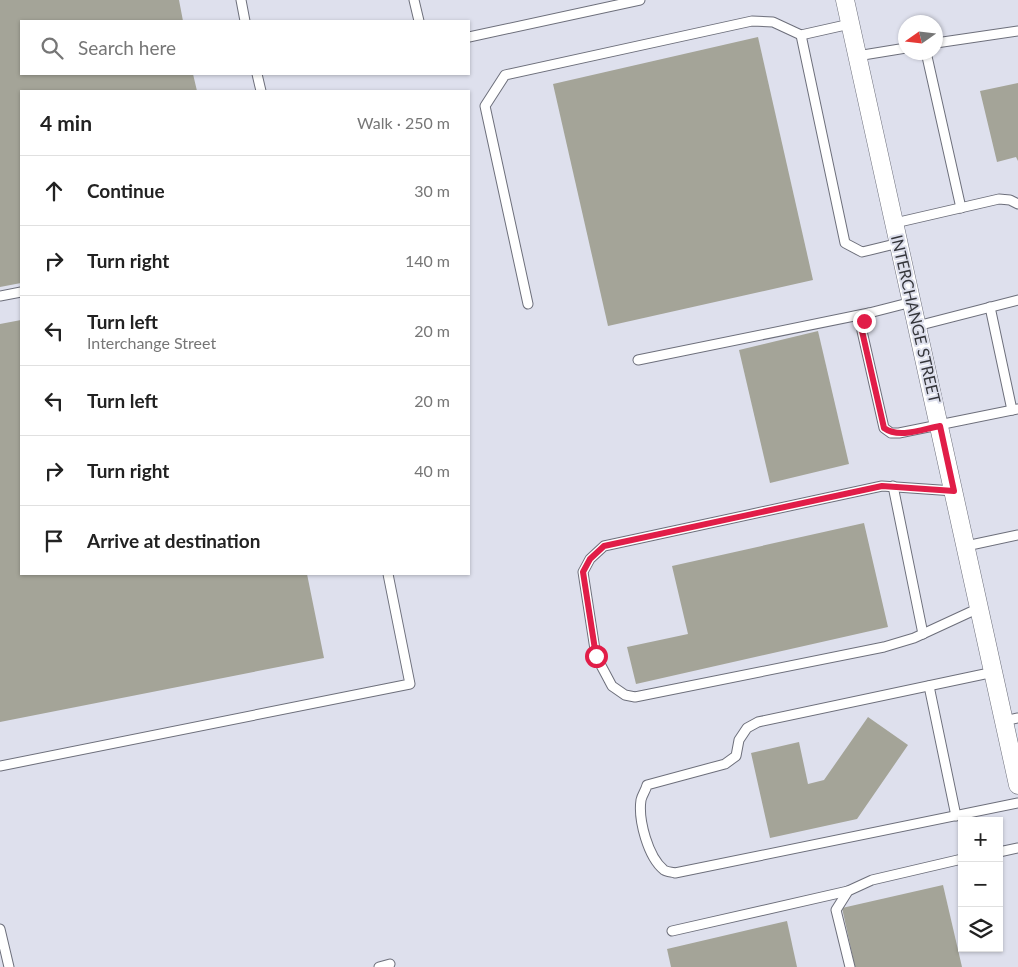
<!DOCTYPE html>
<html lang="en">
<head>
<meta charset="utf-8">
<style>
	body { margin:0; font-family:Lato,sans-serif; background:#f2f2f2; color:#222 }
	.controls { position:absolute; right:15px; bottom:15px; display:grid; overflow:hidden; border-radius:0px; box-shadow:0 1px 4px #0004 }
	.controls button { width:45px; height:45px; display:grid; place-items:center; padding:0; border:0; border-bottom:1px solid #e0e0e0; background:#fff; color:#222; font:25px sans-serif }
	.compass { position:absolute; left:898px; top:15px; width:45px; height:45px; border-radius:50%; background:#fff; box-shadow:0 1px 4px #0004; rotate:256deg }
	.stop { position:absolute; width:15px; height:15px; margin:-11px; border:4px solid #e11d48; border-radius:50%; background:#fff }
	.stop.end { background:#e11d48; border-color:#fff; box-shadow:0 1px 5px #0008 }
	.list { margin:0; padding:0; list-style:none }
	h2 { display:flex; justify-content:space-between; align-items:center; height:65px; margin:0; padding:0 20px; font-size:21px }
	h2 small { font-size:16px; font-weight:400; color:#767676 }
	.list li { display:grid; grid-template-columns:32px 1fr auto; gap:15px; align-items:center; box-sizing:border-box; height:70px; padding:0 20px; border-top:1px solid #e0e0e0 }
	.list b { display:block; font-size:19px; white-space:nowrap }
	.list p { margin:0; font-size:16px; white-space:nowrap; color:#767676 }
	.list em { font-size:16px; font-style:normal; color:#767676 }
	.icon { flex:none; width:28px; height:28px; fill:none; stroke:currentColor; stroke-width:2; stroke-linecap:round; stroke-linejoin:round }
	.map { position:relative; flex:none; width:1018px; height:967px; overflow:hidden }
	.search { position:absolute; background:#fff; box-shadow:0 1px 4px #0004; left:20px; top:20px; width:450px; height:55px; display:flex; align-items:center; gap:12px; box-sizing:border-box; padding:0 18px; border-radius:0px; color:#767676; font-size:19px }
	.panel { position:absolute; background:#fff; box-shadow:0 1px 4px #0004; left:20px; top:90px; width:450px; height:485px; border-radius:0px }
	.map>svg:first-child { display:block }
</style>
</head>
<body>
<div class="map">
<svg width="1018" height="967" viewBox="0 0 1018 967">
	<rect width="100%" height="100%" fill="#dee0ed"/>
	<!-- building -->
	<g fill="#a4a498">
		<path d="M0 0H179L183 21H21V74H193L197 91H21V283L0 287Z"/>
		<path d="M758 37 813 280 608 326 553 84Z"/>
		<path d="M1018 83V161L1016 157 997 162 980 91Z"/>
		<path d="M21 320V574H307L324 658 0 722V324Z"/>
		<path d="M818 331 849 464 770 483 739 350Z"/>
		<path d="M864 523 888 627 636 684 627 647 688 634 672 566Z"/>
		<path d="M868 717 908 745 857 819 770 838 751 753 799 742 808 784 824 780Z"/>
		<path d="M943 885 962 967H855L842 908Z"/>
		<path d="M787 921 797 967H671L667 949Z"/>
	</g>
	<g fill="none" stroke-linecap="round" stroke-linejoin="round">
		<defs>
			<g id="lane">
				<path d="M241 0 245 21"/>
				<path d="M414 0 419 21"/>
				<path d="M801 35 845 243 862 252 899 243"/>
				<path d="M469 37 640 0"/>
				<path d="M936 43 1018 31"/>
				<path d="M926 52 961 208"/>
				<path d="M857 56 906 48"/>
				<path d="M257 74 261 91"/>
				<path d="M895 223 999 199 1010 200 1018 204"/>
				<path d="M0 296 21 292"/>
				<path d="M912 302 869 313 864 321 862 331 884 428 891 433H899L1018 409"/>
				<path d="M528 304 485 106 505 75 752 21 773 22 801 35 850 24"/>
				<path d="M990 307 1012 410"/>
				<path d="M917 326 1018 300"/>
				<path d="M638 360 869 313"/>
				<path d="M893 486 923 634"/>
				<path d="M954 491 882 486 604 546 590 559 583 572 596 656 612 686 625 695 635 697 884 647 914 638 979 608"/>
				<path d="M966 546 1018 535"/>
				<path d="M994 672 758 722 747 728 739 740 736 756 725 764 647 785C646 790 642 795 641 800 638 820 648 857 664 870 667 872 672 872 675 873L1018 803"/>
				<path d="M929 686 956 816"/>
				<path d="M1004 721 1018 718"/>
				<path d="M0 766 410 684 388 574"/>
				<path d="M999 852 1018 848"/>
				<path d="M0 929 9 967"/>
				<path d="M672 931 848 891"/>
				<path d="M379 967 390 964"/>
				<path d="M850 967 836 910 848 891 872 880 962 859"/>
			</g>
			<path id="street" d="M845 0 1018 785"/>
		</defs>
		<!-- lane casing -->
		<use href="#lane" stroke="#6d6f7b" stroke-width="11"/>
		<!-- street casing -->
		<use href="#street" stroke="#6d6f7b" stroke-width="19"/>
		<!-- lane -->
		<use href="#lane" stroke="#fff" stroke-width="9"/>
		<!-- street -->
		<use href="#street" stroke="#fff" stroke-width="18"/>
	</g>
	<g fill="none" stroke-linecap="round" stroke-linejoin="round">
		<!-- route -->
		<path stroke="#e11d48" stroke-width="6" d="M596 656 583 572 590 559 604 546 882 486 954 491 940 426C923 429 899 439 884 428L862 331 864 321"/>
	</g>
	<g text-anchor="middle" stroke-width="4" stroke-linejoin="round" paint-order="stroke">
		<!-- street labels -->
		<g font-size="16" fill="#35363b" stroke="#dee0ed">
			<text transform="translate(916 319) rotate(77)" y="6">INTERCHANGE STREET</text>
		</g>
	</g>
</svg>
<div class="controls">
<button>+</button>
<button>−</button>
<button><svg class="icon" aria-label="layers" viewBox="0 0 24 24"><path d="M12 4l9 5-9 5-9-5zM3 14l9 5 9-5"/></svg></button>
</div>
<svg class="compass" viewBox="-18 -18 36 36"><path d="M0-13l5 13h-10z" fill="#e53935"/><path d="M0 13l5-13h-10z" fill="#767676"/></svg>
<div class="stop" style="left:596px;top:656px"></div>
<div class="stop end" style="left:864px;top:321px"></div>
<div class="search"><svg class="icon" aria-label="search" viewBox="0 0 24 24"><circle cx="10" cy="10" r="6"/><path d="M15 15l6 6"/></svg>Search here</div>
<section class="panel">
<h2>4 min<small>Walk · 250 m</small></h2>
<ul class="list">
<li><svg class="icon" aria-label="ahead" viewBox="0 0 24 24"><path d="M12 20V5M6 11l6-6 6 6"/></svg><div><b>Continue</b></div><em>30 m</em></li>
<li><svg class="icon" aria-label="right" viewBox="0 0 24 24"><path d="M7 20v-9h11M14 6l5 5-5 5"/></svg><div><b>Turn right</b></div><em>140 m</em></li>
<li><svg class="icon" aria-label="left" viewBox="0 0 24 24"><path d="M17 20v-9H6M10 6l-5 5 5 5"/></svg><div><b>Turn left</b><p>Interchange Street</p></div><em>20 m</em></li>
<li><svg class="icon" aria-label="left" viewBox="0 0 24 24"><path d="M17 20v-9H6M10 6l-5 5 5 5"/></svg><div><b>Turn left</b></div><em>20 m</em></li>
<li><svg class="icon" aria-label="right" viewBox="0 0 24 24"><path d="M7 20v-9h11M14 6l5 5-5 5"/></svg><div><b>Turn right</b></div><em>40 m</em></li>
<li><svg class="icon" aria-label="arrive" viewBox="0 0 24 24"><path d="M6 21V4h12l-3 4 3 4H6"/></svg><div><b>Arrive at destination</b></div></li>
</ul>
</section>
</div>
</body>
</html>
